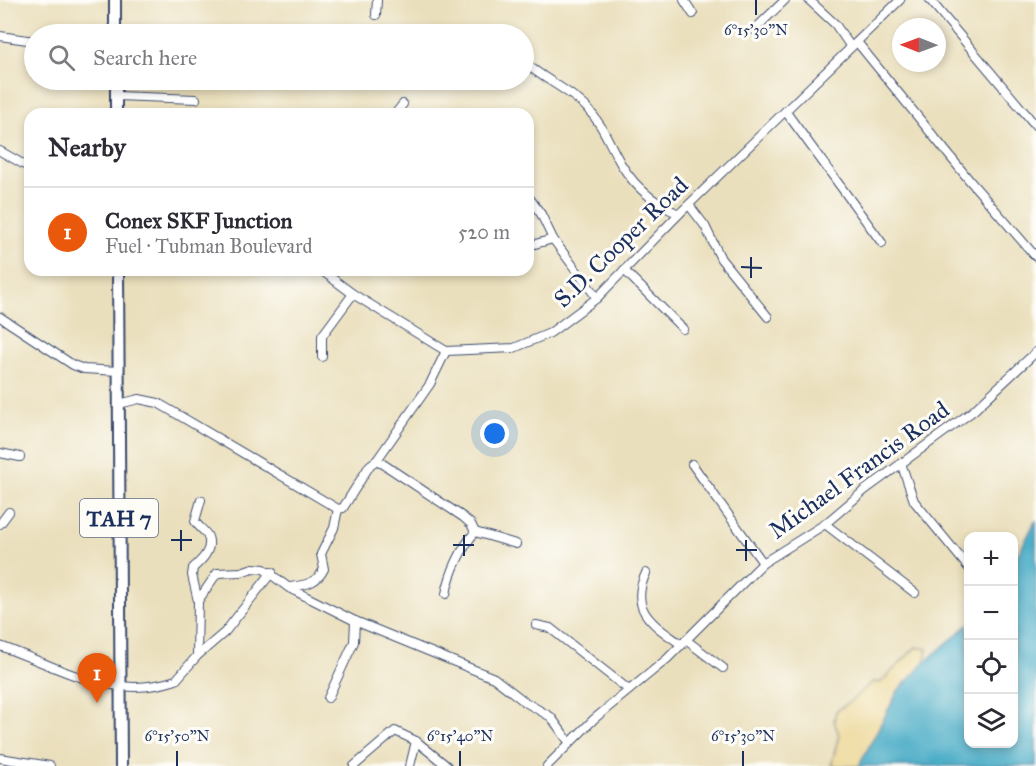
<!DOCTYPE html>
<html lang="en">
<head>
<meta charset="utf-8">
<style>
	body { margin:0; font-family:"IM FELL Great Primer",serif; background:#f7f7f7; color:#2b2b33 }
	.controls { position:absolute; right:18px; bottom:18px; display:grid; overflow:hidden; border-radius:12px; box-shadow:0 3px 9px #0003 }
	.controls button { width:54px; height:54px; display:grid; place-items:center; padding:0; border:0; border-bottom:2px solid #e1e1e2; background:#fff; color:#2b2b33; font:30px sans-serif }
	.compass { position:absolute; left:892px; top:18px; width:54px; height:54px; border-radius:50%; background:#fff; box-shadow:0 3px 9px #0003; rotate:271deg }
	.you { position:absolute; left:495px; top:434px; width:21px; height:21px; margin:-15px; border:4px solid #fff; border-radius:50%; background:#1a73e8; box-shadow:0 0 0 9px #1a73e833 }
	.badge { display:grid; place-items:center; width:39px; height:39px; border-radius:50%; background:#ea580c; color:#fff; font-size:20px; font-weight:700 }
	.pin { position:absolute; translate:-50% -50px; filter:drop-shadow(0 2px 3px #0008) }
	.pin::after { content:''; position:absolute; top:32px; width:21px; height:18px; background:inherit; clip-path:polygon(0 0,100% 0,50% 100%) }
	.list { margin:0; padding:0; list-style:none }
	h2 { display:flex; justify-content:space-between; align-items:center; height:78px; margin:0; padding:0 24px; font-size:26px }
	h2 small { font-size:20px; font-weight:400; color:#7c7c81 }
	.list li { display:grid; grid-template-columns:39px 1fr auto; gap:18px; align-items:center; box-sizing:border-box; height:90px; padding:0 24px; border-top:2px solid #e1e1e2 }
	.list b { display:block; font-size:22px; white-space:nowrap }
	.list p { margin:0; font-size:20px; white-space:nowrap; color:#7c7c81 }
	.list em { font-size:20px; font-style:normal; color:#7c7c81 }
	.icon { flex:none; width:33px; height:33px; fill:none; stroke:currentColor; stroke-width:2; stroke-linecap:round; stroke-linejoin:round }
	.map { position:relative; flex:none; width:1036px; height:766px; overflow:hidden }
	.search { position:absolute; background:#fff; box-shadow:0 3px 9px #0003; left:24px; top:24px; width:510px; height:66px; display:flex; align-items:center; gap:15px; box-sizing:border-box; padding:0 21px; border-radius:33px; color:#7c7c81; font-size:22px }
	.panel { position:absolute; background:#fff; box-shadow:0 3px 9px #0003; left:24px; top:108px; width:510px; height:168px; border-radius:18px }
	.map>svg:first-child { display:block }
</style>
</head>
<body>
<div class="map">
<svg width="1036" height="766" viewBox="0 0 1036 766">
	<rect width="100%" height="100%" fill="#fdfcf7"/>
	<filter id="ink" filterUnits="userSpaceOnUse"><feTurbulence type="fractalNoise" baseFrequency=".0167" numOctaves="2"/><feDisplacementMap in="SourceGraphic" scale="12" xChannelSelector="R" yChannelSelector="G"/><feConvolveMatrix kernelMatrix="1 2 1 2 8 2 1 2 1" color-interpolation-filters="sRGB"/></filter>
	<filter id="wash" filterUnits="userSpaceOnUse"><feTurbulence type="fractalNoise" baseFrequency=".008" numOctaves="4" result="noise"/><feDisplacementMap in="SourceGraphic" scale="24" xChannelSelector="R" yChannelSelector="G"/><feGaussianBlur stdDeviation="1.35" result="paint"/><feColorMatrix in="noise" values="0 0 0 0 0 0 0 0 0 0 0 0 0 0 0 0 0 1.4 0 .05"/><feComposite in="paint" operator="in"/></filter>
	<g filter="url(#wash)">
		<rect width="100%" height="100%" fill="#eadfbc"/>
		<!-- sand -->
		<path fill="#eeda9e" stroke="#84847e" stroke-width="1.5" d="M916 647 927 649 925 662 898 691 859 766H831L839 735 834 721 836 711C851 703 860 692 873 682L880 683Z"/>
		<!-- water -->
		<path fill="#47abc6" stroke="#316d92" stroke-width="1.5" d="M1036 520V766H859L898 691 925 662 968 625V744H1014V562Z"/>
	</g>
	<g filter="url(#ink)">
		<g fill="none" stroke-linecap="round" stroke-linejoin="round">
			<defs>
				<g id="minor">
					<path d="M684 0 693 14"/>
					<path d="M809 0 835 24 851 47"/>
					<path d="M930 0 1036 126"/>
					<path d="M376 15 377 0"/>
					<path d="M754 30 785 0"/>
					<path d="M492 31 495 34"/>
					<path d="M0 36 34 41"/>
					<path d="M857 42 970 181 1036 257"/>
					<path d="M524 62C543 79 570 90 587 108 601 123 607 138 616 155 630 183 651 202 679 214"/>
					<path d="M116 96 196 99"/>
					<path d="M786 112 882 243"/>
					<path d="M395 114 403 104"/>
					<path d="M0 151 30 168"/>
					<path d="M528 196 541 214 553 239 597 298"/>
					<path d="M689 205 705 226 721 259 768 317"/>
					<path d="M528 246 553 239"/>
					<path d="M321 270 353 294 446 351 514 348 550 333 597 298 679 214 900 0"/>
					<path d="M624 270 683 329"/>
					<path d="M0 317 73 365 84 369 118 371"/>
					<path d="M322 357V336L353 294"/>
					<path d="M119 404 139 399 158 403 338 509 343 508 370 465 377 460 430 384 446 351"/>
					<path d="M0 453 20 457"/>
					<path d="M377 460 463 517 471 524 475 532 516 544"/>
					<path d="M901 463 914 501 968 567"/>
					<path d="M692 464 763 563"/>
					<path d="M0 524 9 512"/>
					<path d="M825 524 915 593"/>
					<path d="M646 573C628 611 654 625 682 645"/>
					<path d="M290 587C306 585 317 583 324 569L321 554 334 528 338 509"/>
					<path d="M446 594C450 572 461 549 475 532"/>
					<path d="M198 601 217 573 241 572 253 568 264 569 289 588 355 621 494 678 525 702 551 717 569 742"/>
					<path d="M536 625 550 628 629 690"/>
					<path d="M686 640 723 668"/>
					<path d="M0 646C60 667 111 702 176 680L197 656 198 601 192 575 193 568C201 561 213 550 208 537 206 531 198 527 195 521L201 500"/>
					<path d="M197 656 225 632 272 572"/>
					<path d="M328 698 354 642 355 621"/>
					<path d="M0 758 50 766"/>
					<path d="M354 766 395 731 416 741 447 766"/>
					<path d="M410 766 416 741"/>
					<path d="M547 766 594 719 667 659 763 563 825 524 865 490 973 411 1036 352"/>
				</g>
				<g id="highway">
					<path d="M115 0V34"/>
					<path d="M116 80V114"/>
					<path d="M118 270 121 766"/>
				</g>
			</defs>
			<!-- minor casing -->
			<use href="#minor" stroke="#3a496c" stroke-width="10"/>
			<!-- highway casing -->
			<use href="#highway" stroke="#3a496c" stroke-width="14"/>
			<!-- minor -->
			<use href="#minor" stroke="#fff" stroke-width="8"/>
			<!-- highway -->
			<use href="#highway" stroke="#fff" stroke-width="10"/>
		</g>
	</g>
	<!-- ticks -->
	<path fill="none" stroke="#1b2f5e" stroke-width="2" d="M756 15V0M741 267 762 268M751 278V257M171 540H192M453 545H474M736 550H757M181 551V530M464 556V535M746 561V540M177 766V751M460 766V751M743 766V751"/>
	<g text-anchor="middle" stroke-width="6" stroke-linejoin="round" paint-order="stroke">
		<!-- shield labels -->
		<rect fill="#fdfcf7" stroke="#5f6c8c" stroke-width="1.5" x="80" y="499" width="78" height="38" rx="4.5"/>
		<g font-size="22" font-weight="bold" fill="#1b2f5e">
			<text x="119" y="526">TAH 7</text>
		</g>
		<!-- street labels -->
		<g font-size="24" fill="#1b2f5e" stroke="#fdfcf7">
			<text transform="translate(621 242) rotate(-44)" y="8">S.D. Cooper Road</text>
			<text transform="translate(859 470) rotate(-36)" y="8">Michael Francis Road</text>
		</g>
	</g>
	<g font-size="15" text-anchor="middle" fill="#1b2f5e" stroke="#fdfcf7" stroke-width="6" stroke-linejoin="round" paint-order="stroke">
		<text x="756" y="35">6°15'30"N</text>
		<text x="177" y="741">6°15'50"N</text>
		<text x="460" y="741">6°15'40"N</text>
		<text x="743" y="741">6°15'30"N</text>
	</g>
</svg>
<div class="controls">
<button>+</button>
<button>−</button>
<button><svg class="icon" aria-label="locate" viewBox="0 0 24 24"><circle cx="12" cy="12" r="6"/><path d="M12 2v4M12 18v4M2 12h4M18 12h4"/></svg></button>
<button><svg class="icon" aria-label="layers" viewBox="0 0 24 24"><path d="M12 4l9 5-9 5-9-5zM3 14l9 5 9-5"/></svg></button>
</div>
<svg class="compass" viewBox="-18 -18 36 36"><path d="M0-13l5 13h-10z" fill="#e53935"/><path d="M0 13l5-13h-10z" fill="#7c7c81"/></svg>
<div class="you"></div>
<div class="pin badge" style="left:97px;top:703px">1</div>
<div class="search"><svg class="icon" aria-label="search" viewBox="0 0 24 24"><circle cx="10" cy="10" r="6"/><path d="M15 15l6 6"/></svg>Search here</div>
<section class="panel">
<h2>Nearby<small></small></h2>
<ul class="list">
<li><span class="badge">1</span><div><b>Conex SKF Junction</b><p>Fuel · Tubman Boulevard</p></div><em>520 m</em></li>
</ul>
</section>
</div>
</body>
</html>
